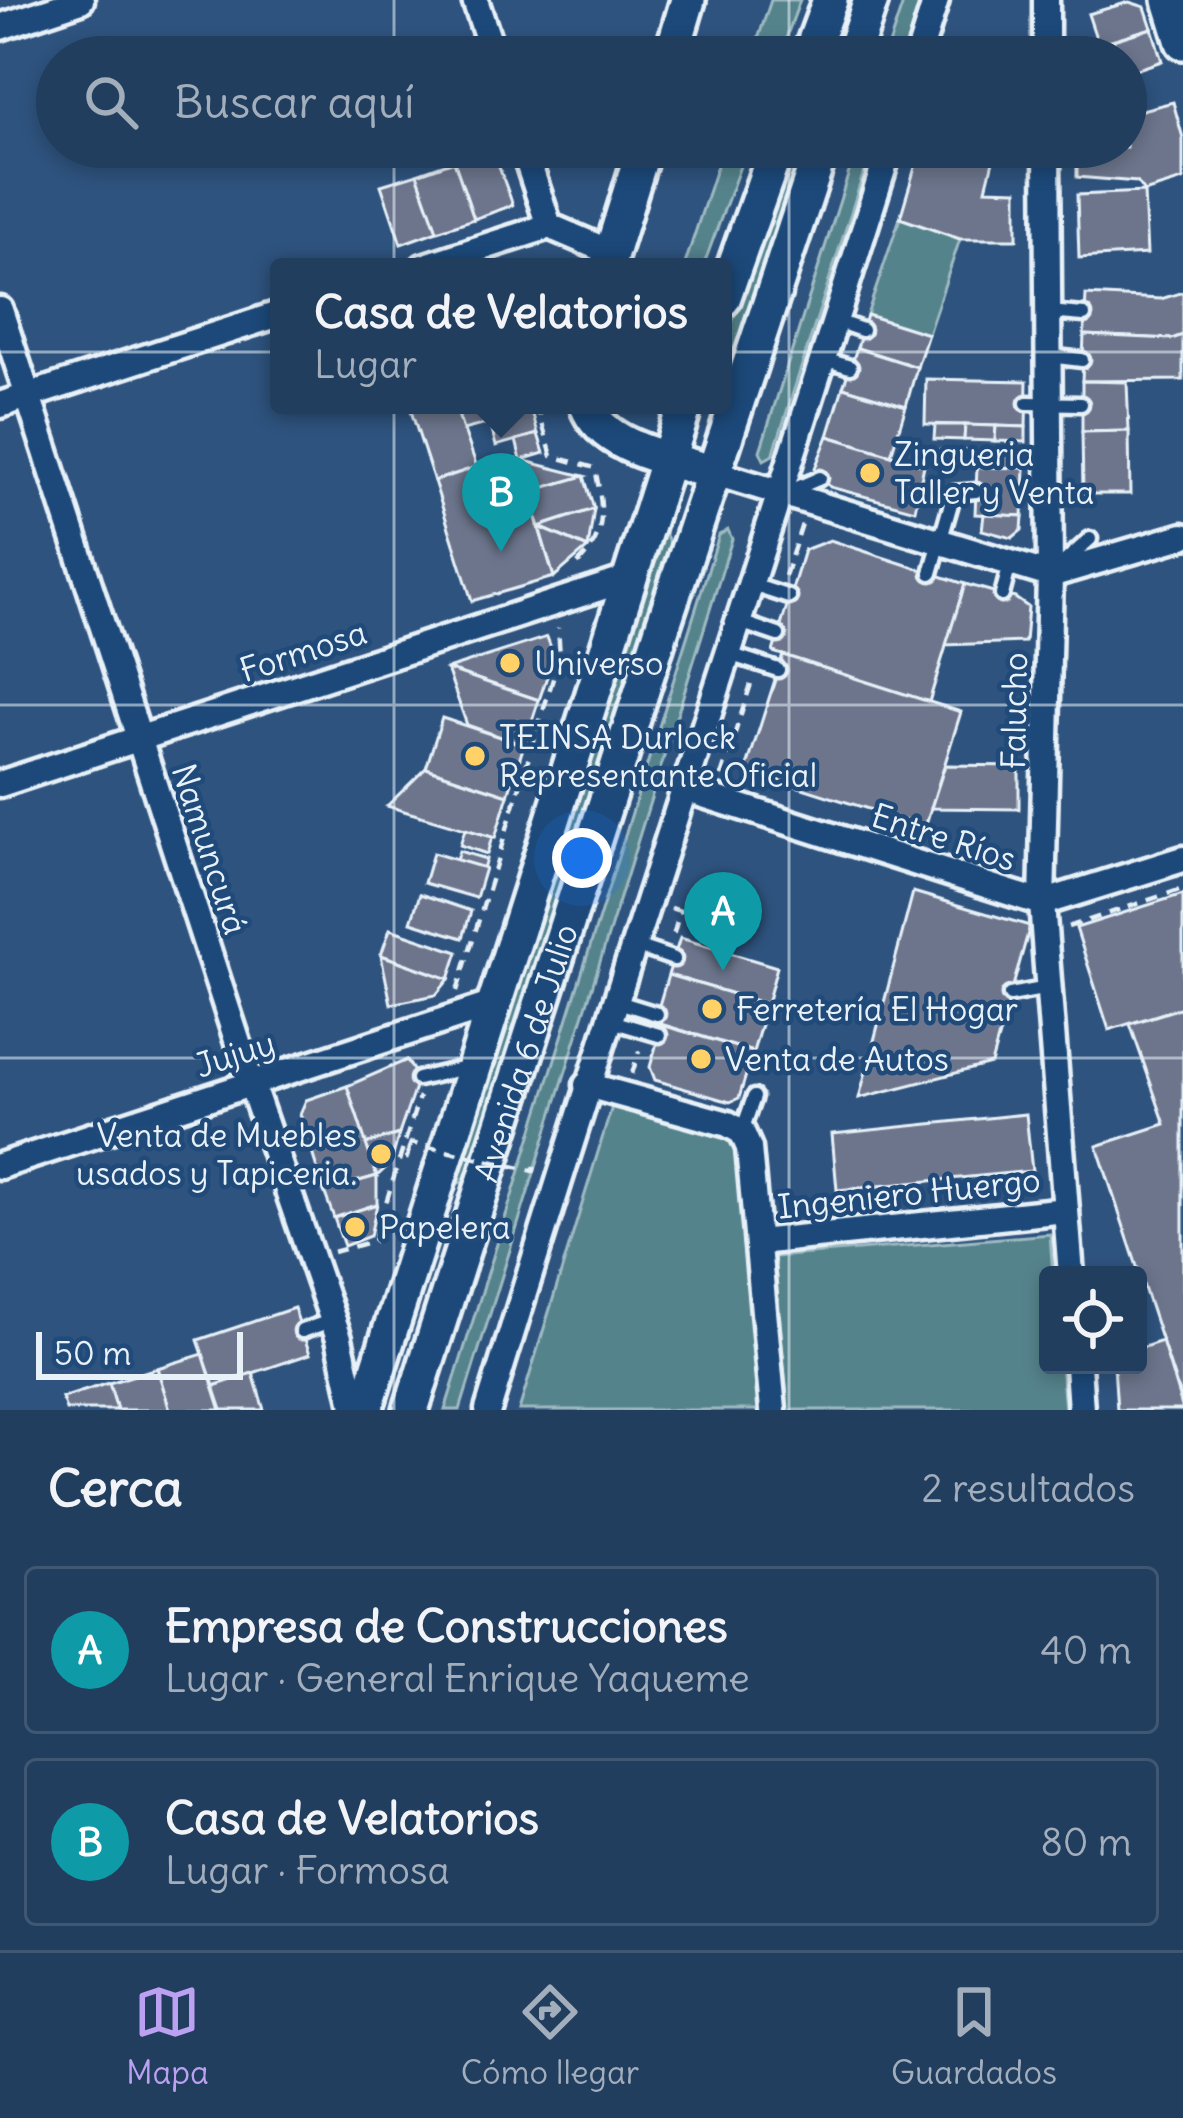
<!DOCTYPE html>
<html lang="es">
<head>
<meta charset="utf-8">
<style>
	body { margin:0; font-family:Delius,sans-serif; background:#2e4967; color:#f1f3f6 }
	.controls { position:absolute; right:36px; bottom:36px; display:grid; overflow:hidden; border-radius:12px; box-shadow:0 6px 18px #0003 }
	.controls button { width:108px; height:108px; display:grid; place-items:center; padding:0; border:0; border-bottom:3px solid #3f5773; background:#223e5e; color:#f1f3f6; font:60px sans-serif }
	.scale { position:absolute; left:36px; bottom:30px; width:207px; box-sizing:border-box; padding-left:12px; border:6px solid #e8f1f8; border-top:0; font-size:33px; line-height:42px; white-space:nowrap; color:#e8f1f8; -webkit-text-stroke:9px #1f4a7a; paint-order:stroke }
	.you { position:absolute; left:582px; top:858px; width:42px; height:42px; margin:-30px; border:9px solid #fff; border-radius:50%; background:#1a73e8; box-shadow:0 0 0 18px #1a73e833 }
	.badge { display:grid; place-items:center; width:78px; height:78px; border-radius:50%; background:#bca0f2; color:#fff; font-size:39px; font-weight:700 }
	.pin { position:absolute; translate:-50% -99px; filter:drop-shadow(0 3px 6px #0008) }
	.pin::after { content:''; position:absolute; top:63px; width:42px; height:36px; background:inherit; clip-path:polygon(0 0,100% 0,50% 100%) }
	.popup { position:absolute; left:270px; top:258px; width:462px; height:156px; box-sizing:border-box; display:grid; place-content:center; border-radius:12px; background:#223e5e; filter:drop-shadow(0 3px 9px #0005); font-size:39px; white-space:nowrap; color:#a2aebc }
	.popup b { font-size:45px; color:#f1f3f6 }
	.popup::after { content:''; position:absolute; left:50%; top:100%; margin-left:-24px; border:24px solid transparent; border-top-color:#223e5e }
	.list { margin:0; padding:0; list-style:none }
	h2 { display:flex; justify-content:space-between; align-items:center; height:156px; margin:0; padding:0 48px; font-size:51px }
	h2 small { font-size:39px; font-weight:400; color:#a2aebc }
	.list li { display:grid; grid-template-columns:78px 1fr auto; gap:36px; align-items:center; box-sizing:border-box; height:168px; margin:0 24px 24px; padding:0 24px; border:3px solid #3f5773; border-radius:12px }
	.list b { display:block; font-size:45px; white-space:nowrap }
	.list p { margin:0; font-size:39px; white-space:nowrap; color:#a2aebc }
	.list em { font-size:39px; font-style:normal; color:#a2aebc }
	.icon { flex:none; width:66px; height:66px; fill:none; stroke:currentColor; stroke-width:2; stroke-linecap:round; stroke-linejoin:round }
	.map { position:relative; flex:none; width:1183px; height:1410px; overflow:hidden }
	.search { position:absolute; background:#223e5e; box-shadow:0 6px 18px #0003; left:36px; right:36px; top:36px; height:132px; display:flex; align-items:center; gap:30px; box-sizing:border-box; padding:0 42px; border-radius:66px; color:#a2aebc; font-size:45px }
	.sheet { height:540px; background:#223e5e }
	nav { display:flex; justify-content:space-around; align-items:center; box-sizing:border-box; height:168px; border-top:3px solid #3f5773; background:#223e5e; font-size:33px; color:#a2aebc }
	nav a { display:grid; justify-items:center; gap:6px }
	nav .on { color:#bca0f2 }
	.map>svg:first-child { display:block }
</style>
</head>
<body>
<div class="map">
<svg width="1183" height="1410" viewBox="0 0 1183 1410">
	<rect width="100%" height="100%" fill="#2e537e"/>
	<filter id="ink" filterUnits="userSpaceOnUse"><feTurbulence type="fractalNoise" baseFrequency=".00833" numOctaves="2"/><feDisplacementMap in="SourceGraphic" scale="24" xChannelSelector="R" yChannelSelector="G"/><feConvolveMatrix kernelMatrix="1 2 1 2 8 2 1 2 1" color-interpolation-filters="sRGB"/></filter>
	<g filter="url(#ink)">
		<!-- green -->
		<g fill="#55838c" stroke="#9ebac2" stroke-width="3">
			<path d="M771 0H800L779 57H752Z"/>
			<path d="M904 0H926L905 57H885Z"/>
			<path d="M723 147H747L703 267H684Z"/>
			<path d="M793 147H808L723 392V349Z"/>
			<path d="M857 147H872L773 455 764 460 760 451Z"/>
			<path d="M900 218 960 239 928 334 867 315Z"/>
			<path d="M728 530 732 539 460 1410H445L719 535Z"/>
			<path d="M666 535 670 544 469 1178 460 1183 456 1179 660 536Z"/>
			<path d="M613 1103 737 1141 761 1410H519Z"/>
			<path d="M1050 1234 1053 1275H1048V1365H1061L1065 1410H788L774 1257Z"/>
		</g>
		<!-- building -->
		<g fill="#6c758c" stroke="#e8f1f8" stroke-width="3">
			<path d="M1129 2 1145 7 1152 28 1098 44 1088 14Z"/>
			<path d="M1152 28 1162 61 1126 73V57H1118L1113 40Z"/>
			<path d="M1173 102 1183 138V180L1144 192 1137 182 1077 177V147H1126V114Z"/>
			<path d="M921 147H969L995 153 986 189 1017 190V239H960L900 218Z"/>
			<path d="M492 148 513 205 474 219 454 161Z"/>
			<path d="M454 161 474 219 437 231 417 174Z"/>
			<path d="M417 174 437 231 401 244 381 185Z"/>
			<path d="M1144 192 1147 254 1079 258 1077 195Z"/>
			<path d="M1183 292V335L1172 339 1084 335 1086 295 1161 299Z"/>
			<path d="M867 315 928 334 917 367 857 348Z"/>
			<path d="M1084 335 1172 339 1183 335V380L1082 381Z"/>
			<path d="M857 348 917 367 906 406 843 387Z"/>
			<path d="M926 379 1027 381 1026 427 925 424Z"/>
			<path d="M1082 381 1127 382 1129 431 1082 432Z"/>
			<path d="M843 387 906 406 891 455 828 436Z"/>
			<path d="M409 405H455L477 467 434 481Z"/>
			<path d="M455 405H484L490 423 463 430Z"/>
			<path d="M532 411 538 434 496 446 490 423Z"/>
			<path d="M935 425H965L964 440 934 439Z"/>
			<path d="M965 425 996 426 995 441 964 440Z"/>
			<path d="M996 426 1026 427V442L995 441Z"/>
			<path d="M1129 431 1130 494H1083L1082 432Z"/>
			<path d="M538 434 544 453 521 460 516 440Z"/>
			<path d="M828 436 924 465 915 510 830 487 815 468Z"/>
			<path d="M935 450 965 451 964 466 934 465Z"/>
			<path d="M965 451 995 452V467L964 466Z"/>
			<path d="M995 452 1025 453V468L995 467Z"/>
			<path d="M521 460 584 476 528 492Z"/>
			<path d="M477 467 490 504 528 492 554 577 472 601 434 481Z"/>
			<path d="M977 467 1025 468 1023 516 975 514Z"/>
			<path d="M584 476 594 509 539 527 528 492Z"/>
			<path d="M594 509 588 548 539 527Z"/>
			<path d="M984 514 1023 516 1022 530 1012 538 982 530Z"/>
			<path d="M539 527 588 548 554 577Z"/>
			<path d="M830 540 965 584 929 702 773 652 804 550Z"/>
			<path d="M965 584 1015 598 1028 607 1025 642 946 645Z"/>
			<path d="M547 637 554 656 539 700 447 669Z"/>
			<path d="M783 655 961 712 925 827 746 770Z"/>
			<path d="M447 669 539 700 524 745 467 725Z"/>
			<path d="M442 718 524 745 508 795 426 768Z"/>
			<path d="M945 765 1019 766V809L931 808Z"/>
			<path d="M426 768 508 795 495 838 387 806Z"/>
			<path d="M465 829 492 837 487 854 460 845Z"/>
			<path d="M459 851 486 859 483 868 456 860Z"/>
			<path d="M433 853 485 868 476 898 424 883Z"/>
			<path d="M913 892 1030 926 991 1064 859 1098Z"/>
			<path d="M420 894 471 911 463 938 411 922Z"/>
			<path d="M1183 894V1007L1109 1030 1076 928Z"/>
			<path d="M390 929 458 952 449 979 381 955Z"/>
			<path d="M680 938 777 967 767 1004 668 975Z"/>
			<path d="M381 955 449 979 436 995 391 1004Z"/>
			<path d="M668 975 767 1004 753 1052 654 1022Z"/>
			<path d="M1183 1007V1405L1097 1146 1165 1124 1130 1024Z"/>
			<path d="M662 1025 753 1052 739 1098 730 1102 655 1080 650 1067Z"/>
			<path d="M407 1060 418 1079 399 1134 366 1144 347 1086Z"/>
			<path d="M347 1086 377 1176 324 1191 300 1114 306 1100Z"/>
			<path d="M1026 1114 1032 1171 837 1190 832 1134Z"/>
			<path d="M399 1134 391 1163 377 1176 366 1144Z"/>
			<path d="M377 1176V1204L334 1218 324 1191Z"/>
			<path d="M377 1204 370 1236 344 1246 334 1218Z"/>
			<path d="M294 1308 310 1354 214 1386 198 1340Z"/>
			<path d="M1162 1341 1183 1410H1117L1114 1365H1138V1349Z"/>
			<path d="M203 1354 221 1410H170L157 1368Z"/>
			<path d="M157 1368 170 1410H117L109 1383Z"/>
			<path d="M253 1373 264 1410H222L214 1386Z"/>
			<path d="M109 1383 117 1410H66L62 1398Z"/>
		</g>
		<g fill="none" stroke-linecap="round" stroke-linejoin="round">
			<defs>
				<g id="lane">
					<path d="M1048 312 1084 315"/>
					<path d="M836 321 862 330"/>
					<path d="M1048 356 1082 360"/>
					<path d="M824 359 850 367"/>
					<path d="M1027 403 1081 404"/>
					<path d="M788 492 820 478"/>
					<path d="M1060 566 1090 539"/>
					<path d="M931 573 954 493 976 491"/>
					<path d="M752 585 789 597"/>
					<path d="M1002 595 1010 564"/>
					<path d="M740 622 778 635"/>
					<path d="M729 654 778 670"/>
					<path d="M633 945 674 959"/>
					<path d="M1010 995 1048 988"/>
					<path d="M615 1001 657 1014"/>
					<path d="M608 1020 659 1035"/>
					<path d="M418 1079 469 1067"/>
					<path d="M742 1131 754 1097"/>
					<path d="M302 1331 333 1320"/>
				</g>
				<g id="street">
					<path d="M475 0 494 57"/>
					<path d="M1046 0V57"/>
					<path d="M0 27 81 0"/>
					<path d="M918 57 936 0"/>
					<path d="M523 147 549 226 612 253"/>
					<path d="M1047 147 1050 575 1042 903 1071 1275"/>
					<path d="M423 267 549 226"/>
					<path d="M0 310 251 1083 339 1338 355 1410"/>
					<path d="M0 405 279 314"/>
					<path d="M715 473 1050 575 1183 536"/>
					<path d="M0 784 627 579"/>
					<path d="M685 789 1042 903 1183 859"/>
					<path d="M587 1085 728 1124 742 1132 749 1148 773 1410"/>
					<path d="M0 1166 491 1005"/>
					<path d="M758 1242 1066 1210"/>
					<path d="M1078 1365 1081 1410"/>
					<path d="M488 1410C617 987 758 569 890 147"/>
				</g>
				<g id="secondary">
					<path d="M1170 0 1183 42"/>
					<path d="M671 57 688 0"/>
					<path d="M809 57 830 0"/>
					<path d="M852 57 871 0"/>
					<path d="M607 267 644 147"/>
					<path d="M723 299 777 147"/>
					<path d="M587 405C602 449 675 460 715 473"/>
					<path d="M365 1410 685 405"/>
					<path id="s1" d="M411 1410 662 628 822 147"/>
				</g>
			</defs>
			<!-- lane casing -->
			<use href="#lane" stroke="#e8f1f8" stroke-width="21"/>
			<!-- street casing -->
			<use href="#street" stroke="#e8f1f8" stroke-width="33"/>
			<!-- secondary casing -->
			<use href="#secondary" stroke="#e8f1f8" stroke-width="42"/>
			<!-- path -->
			<g stroke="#e8f1f8" stroke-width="4.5" stroke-dasharray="12 9" stroke-linecap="butt">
				<path d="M540 405 538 410 552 456 595 468C604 513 608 537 572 569"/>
				<path d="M785 576 802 524"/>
				<path d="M721 776 751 684"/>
				<path d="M671 908 680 911 673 936"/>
				<path d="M1068 927 1182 889"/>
				<path d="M457 991 560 656 558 628"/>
				<path d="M632 1074 639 1051"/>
				<path d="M409 1148 407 1158 412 1159"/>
				<path d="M913 1182 915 1202"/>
				<path d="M333 1252 374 1241 419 1097"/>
			</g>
			<!-- lane -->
			<use href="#lane" stroke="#1f4a7a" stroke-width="12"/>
			<!-- street -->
			<use href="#street" stroke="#1f4a7a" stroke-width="24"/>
			<!-- secondary -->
			<use href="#secondary" stroke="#1f4a7a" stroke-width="33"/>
			<!-- path-bridge -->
			<path stroke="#e8f1f8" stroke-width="4.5" stroke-dasharray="12 9" stroke-linecap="butt" d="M409 1148 411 1143 534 1171 535 1166"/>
		</g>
	</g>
	<!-- grid -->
	<path fill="none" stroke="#e8f1f8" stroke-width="3" stroke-opacity="0.55" d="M394 0V57M789 0V57M394 147V1410M789 147V1410M0 352H1183M0 705H1183M0 1058H1183"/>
	<!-- markers -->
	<g fill="#ffd166" stroke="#1f4a7a" stroke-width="4.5">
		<circle cx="870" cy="473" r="12"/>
		<circle cx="510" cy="663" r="12"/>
		<circle cx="475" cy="756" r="12"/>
		<circle cx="712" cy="1009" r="12"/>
		<circle cx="701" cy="1059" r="12"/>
		<circle cx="381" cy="1154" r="12"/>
		<circle cx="355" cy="1227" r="12"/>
	</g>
	<g text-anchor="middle" stroke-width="9" stroke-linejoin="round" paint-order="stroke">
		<!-- poi labels -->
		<g font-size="33" fill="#e8f1f8" stroke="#1f4a7a" text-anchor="start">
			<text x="894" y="466">Zingueria<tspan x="894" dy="38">Taller y Venta</tspan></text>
			<text x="534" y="675">Universo</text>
			<text x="499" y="749">TEINSA Durlock<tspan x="499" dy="38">Representante Oficial</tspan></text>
			<text x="736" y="1021">Ferretería El Hogar</text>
			<text x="725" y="1071">Venta de Autos</text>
			<text x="357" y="1147" text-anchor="end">Venta de Muebles<tspan x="357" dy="38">usados y Tapiceria.</tspan></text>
			<text x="379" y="1239">Papelera</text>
		</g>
		<!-- street labels -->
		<g font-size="33" fill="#e8f1f8" stroke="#1f4a7a">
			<text transform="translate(303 651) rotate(-18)" y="12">Formosa</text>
			<text transform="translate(1014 711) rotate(-89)" y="12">Falucho</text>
			<text transform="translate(944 837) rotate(18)" y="12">Entre Ríos</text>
			<text transform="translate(210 849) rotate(72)" y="12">Namuncurá</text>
			<text dy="12" stroke="none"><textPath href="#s1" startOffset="375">Avenida 6 de Julio</textPath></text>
			<text transform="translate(235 1054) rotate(-18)" y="12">Jujuy</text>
			<text transform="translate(909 1193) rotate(-6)" y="12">Ingeniero Huergo</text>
		</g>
	</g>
</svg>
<div class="controls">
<button><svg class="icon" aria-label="locate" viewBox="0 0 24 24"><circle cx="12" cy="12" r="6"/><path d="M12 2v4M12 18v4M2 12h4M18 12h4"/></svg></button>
</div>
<div class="scale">50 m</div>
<div class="you"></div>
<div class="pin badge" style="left:723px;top:971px;background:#0f9aa8">A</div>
<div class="pin badge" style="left:501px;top:552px;background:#0f9aa8">B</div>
<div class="popup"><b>Casa de Velatorios</b>Lugar</div>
<div class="search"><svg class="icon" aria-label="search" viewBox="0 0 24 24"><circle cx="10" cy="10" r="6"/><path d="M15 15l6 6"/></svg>Buscar aquí</div>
</div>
<section class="sheet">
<h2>Cerca<small>2 resultados</small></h2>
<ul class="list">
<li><span class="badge" style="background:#0f9aa8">A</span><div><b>Empresa de Construcciones</b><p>Lugar · General Enrique Yaqueme</p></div><em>40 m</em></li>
<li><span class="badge" style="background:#0f9aa8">B</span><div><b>Casa de Velatorios</b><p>Lugar · Formosa</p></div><em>80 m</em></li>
</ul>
</section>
<nav>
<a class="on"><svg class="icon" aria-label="map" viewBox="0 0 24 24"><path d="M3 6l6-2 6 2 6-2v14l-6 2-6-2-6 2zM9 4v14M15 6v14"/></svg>Mapa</a>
<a><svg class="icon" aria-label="directions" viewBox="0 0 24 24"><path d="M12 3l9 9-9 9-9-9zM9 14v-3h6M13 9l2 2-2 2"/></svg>Cómo llegar</a>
<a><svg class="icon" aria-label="saved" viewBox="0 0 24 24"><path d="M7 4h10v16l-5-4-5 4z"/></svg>Guardados</a>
</nav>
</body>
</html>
